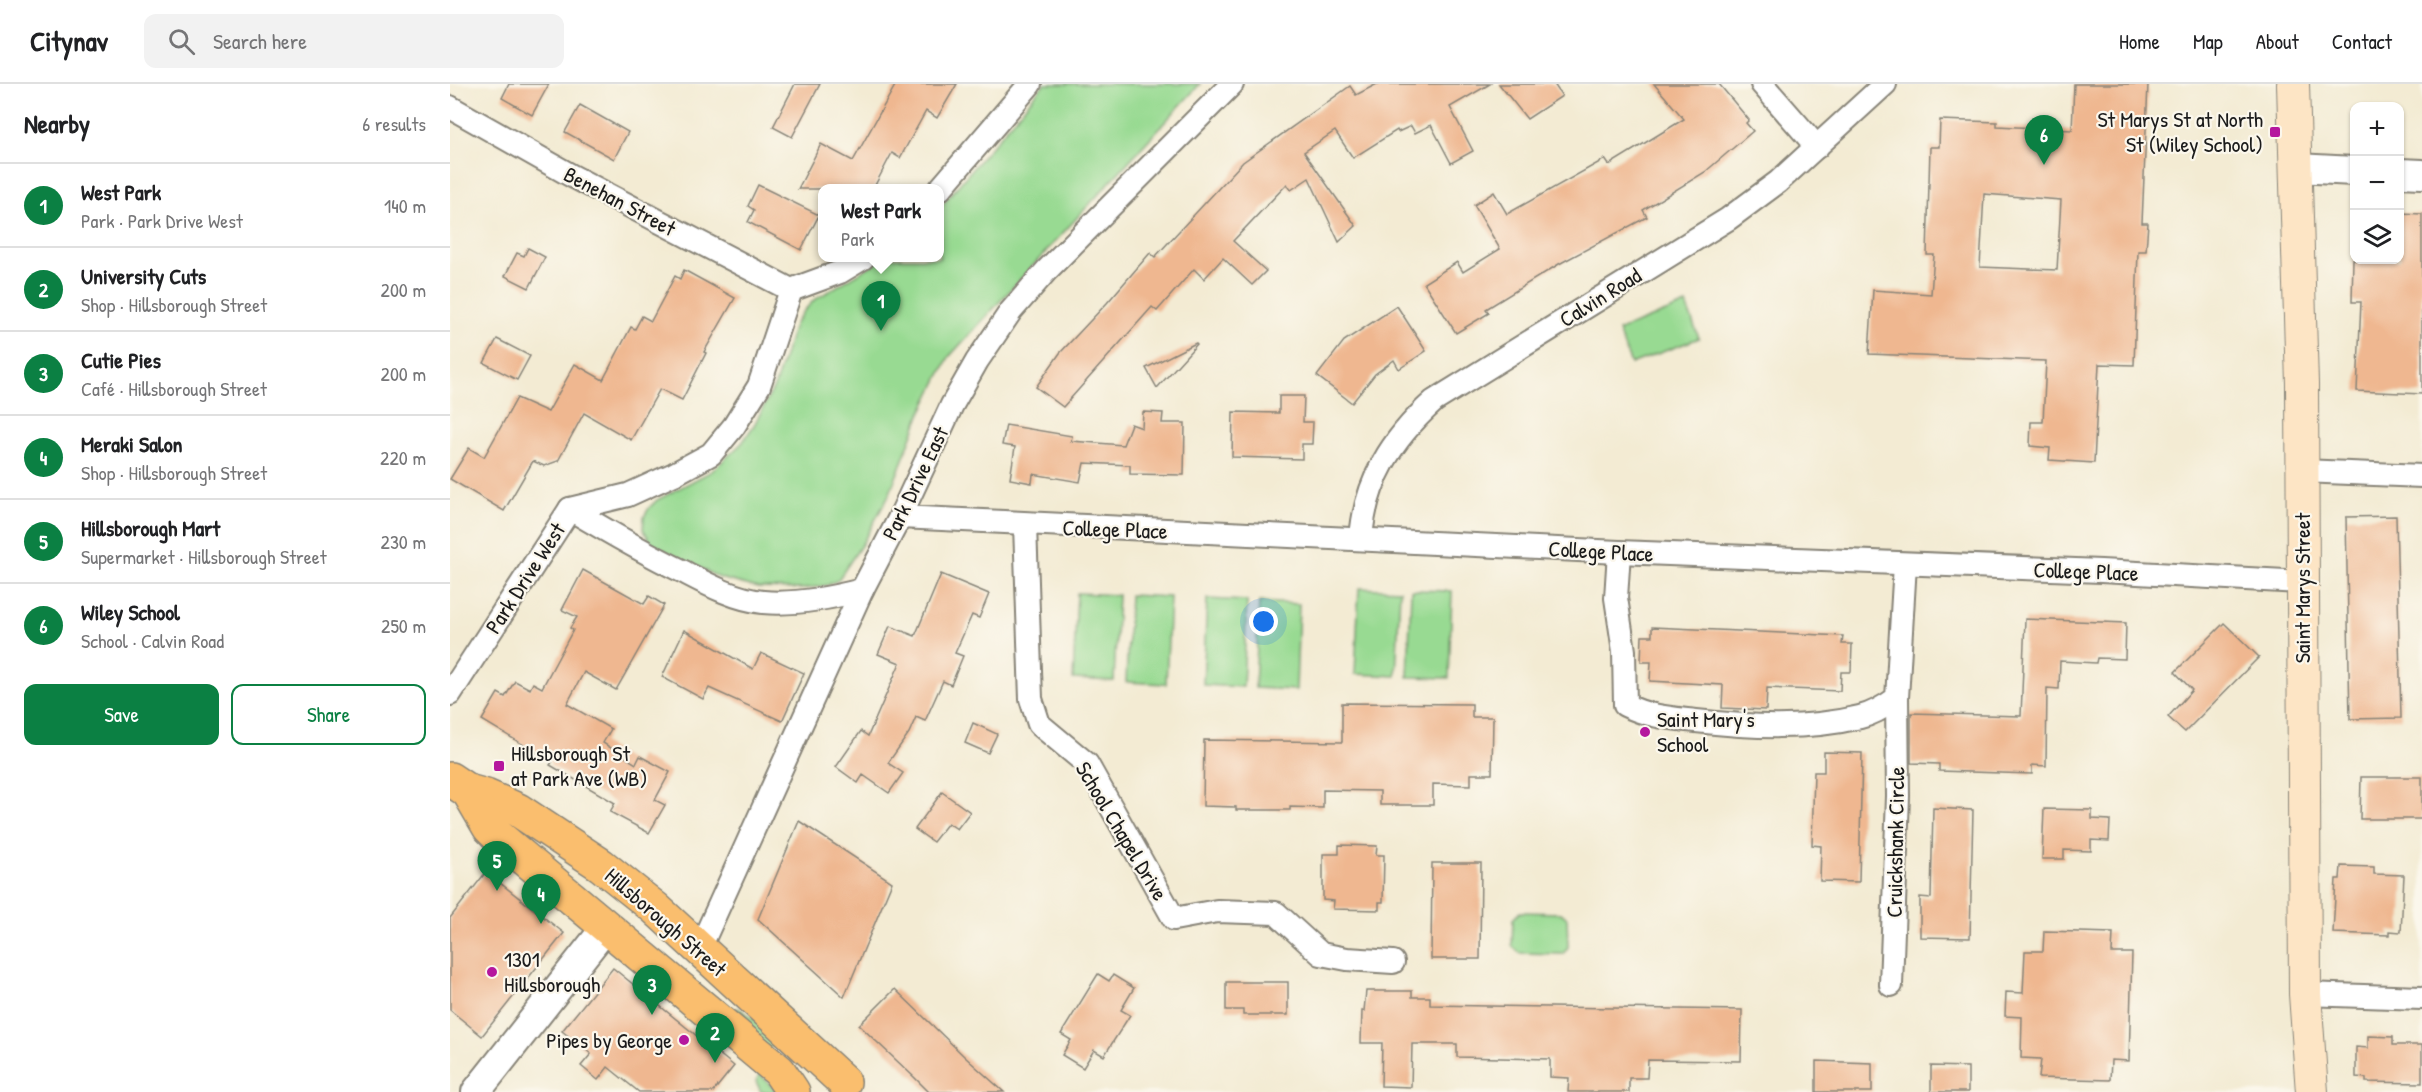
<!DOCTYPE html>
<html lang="en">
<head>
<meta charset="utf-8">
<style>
	body { margin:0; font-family:"Patrick Hand",sans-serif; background:#f2f2f2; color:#202124 }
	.controls { position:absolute; right:18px; top:18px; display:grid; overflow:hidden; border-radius:12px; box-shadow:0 2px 4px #0004 }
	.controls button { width:54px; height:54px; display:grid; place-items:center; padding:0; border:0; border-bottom:2px solid #e0e0e0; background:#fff; color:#202124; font:30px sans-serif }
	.you { position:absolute; left:814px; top:538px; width:21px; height:21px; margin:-15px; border:4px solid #fff; border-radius:50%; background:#1a73e8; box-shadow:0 0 0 9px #1a73e833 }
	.badge { display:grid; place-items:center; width:39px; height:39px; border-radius:50%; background:#0b8043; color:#fff; font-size:20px; font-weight:700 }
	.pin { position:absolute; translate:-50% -50px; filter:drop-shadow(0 2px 3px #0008) }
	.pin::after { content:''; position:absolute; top:32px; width:21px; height:18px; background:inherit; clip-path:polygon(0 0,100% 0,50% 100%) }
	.popup { position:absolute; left:368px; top:100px; width:126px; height:78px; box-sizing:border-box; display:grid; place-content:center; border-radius:12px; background:#fff; filter:drop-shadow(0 2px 4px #0005); font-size:20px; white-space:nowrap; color:#757577 }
	.popup b { font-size:22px; color:#202124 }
	.popup::after { content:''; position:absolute; left:50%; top:100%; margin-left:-12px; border:12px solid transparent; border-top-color:#fff }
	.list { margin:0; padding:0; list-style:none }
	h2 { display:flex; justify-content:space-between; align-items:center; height:78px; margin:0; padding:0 24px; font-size:26px }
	h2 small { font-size:20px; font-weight:400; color:#757577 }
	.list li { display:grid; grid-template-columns:39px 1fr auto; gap:18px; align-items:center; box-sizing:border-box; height:84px; padding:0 24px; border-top:2px solid #e0e0e0 }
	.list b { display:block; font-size:22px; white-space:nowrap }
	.list p { margin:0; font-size:20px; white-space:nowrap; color:#757577 }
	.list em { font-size:20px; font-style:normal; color:#757577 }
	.actions { display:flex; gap:12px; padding:18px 24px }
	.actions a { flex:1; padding:14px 0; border:2px solid #0b8043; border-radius:12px; text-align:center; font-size:21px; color:#0b8043 }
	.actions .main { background:#0b8043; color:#fff }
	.icon { flex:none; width:33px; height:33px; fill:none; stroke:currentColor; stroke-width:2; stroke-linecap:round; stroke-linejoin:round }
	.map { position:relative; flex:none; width:1972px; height:1008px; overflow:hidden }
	header { display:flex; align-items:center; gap:36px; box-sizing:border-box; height:84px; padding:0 30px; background:#fff; border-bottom:2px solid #e0e0e0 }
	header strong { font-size:28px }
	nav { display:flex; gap:33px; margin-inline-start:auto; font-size:21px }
	.search { width:420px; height:54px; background:#f2f2f2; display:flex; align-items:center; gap:15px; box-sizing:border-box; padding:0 21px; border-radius:12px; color:#757577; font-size:22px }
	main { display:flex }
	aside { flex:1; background:#fff }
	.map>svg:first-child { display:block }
</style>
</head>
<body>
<header>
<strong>Citynav</strong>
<div class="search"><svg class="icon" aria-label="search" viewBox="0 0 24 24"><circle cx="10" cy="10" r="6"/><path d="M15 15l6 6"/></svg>Search here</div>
<nav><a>Home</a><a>Map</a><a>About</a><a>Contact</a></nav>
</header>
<main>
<aside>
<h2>Nearby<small>6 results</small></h2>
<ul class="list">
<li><span class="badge">1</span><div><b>West Park</b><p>Park · Park Drive West</p></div><em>140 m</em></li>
<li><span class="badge">2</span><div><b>University Cuts</b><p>Shop · Hillsborough Street</p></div><em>200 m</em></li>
<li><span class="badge">3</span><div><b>Cutie Pies</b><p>Café · Hillsborough Street</p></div><em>200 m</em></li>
<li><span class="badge">4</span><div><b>Meraki Salon</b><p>Shop · Hillsborough Street</p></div><em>220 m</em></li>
<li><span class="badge">5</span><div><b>Hillsborough Mart</b><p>Supermarket · Hillsborough Street</p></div><em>230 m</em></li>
<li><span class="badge">6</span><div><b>Wiley School</b><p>School · Calvin Road</p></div><em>250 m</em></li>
</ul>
<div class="actions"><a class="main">Save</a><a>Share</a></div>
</aside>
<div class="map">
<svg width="1972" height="1008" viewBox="0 0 1972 1008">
	<rect width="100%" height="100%" fill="#fbf7ec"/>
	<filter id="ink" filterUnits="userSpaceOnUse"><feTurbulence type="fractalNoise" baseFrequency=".0167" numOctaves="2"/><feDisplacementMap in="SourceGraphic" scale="12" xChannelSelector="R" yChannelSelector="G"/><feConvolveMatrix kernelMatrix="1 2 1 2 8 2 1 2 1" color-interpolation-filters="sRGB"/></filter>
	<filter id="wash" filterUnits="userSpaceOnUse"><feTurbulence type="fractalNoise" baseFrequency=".008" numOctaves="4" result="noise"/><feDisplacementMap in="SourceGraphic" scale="24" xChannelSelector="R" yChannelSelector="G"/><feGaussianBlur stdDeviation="1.35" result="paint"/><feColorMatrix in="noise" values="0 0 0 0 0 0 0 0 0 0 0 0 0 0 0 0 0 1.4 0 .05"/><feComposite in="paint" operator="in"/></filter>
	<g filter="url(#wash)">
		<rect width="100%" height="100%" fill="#f3ebd3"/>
		<!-- green -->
		<g fill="#98da92" stroke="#5a7b57" stroke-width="1.5">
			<path d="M594 0H750L499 273 470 331 440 409 412 460 388 496 378 501 353 505 308 504 270 494 202 460 193 445 194 433 199 424 207 416 262 387 292 359 304 341 325 301 344 241 352 229 364 216 434 174H490V123Z"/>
			<path d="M1236 220 1249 254 1181 280 1168 247Z"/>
			<path d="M909 504 950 506 946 592 905 590Z"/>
			<path d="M961 506 1002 507 999 594 958 593Z"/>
			<path d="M627 509 668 511 664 597 623 595Z"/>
			<path d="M680 511 720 513 716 600 676 598Z"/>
			<path d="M757 515 797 517 793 603 753 601Z"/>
			<path d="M809 518 849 520 846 606 805 604Z"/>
			<path d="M1070 828 1111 829 1117 834 1118 863 1113 870 1070 869 1062 862 1063 835Z"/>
			<path d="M288 924 332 953 318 966 281 932Z"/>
			<path d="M310 990 327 1008H311L306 997Z"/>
		</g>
		<g id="blocks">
			<!-- building -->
			<g fill="#efb790" fill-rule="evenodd">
				<path d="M59 0H99L82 31 52 14Z"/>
				<path d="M345 0H370L342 53 323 43Z"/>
				<path d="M446 0H507L487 34 476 27 450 74 442 69 423 105H348L371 60 403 77Z"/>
				<path d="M927 0H1040L1000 23 1023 67 1001 79 981 41 965 49 961 42 948 48 947 46 903 74 885 47 854 68 906 142 889 158 859 94 841 106 837 100 783 157 816 187 802 201 773 174 754 195 744 185 707 227 702 223 613 323 586 303 610 269 657 219 700 169 705 173 793 78 900 2 906 11Z"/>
				<path d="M1049 0H1104L1112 12 1077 35Z"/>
				<path d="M1204 0H1269L1299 36 1296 39 1303 47 1255 88 1193 126 1197 133 1109 180 1036 225 1039 229 1006 249 974 199 1007 178 1013 188 1050 165 1024 121 1044 108 1057 130 1155 75 1159 81 1234 35Z"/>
				<path d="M1624 0H1698L1692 139H1698L1696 167H1688L1684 281 1649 280 1644 379 1599 376 1600 364 1580 362 1581 338H1593L1596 277 1419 270 1423 206 1481 210 1484 171H1477L1480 63H1489L1490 36 1547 38V42L1622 46ZM1534 110 1611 116 1607 186 1530 183Z"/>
				<path d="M130 21 178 48 164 75 115 48Z"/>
				<path d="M308 101 369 131 351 166 298 138 304 126 298 122Z"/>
				<path d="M1950 129 1972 130V310L1907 307 1911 218H1902L1903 176H1950Z"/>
				<path d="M78 164 95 173 79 204 55 192 67 169 74 172Z"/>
				<path d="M234 186 285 214 254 268 256 269 232 316 210 305 181 356 134 329 108 377 94 382 83 377 54 427 0 395 19 364 34 373 67 314 98 328 125 280 153 296 181 243 185 245 192 232 201 237 225 192 230 195Z"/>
				<path d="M947 222 976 267 949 285 944 276 925 290 902 319 867 292 894 257Z"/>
				<path d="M47 255 80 272 67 296 34 279Z"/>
				<path d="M746 259 747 260 707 304 696 284Z"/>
				<path d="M829 312H854L853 338H863L862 360H852V375L782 373 783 328 829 329Z"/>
				<path d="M693 328 713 329 712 339H735L734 391 680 390V381L634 379 630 398 583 390 582 399 560 395 565 363 552 361 556 341 622 352 621 357 673 361 681 340 692 344Z"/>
				<path d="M1946 432 1951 634 1900 635 1896 433Z"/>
				<path d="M133 486 194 520 199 512 214 521 166 606 134 588 117 620 161 645 153 659 186 680 190 672 220 688 205 716 215 721 199 749 160 728 165 719 100 681 102 678 32 636 48 609 55 613 65 597 80 605 83 599 92 604 123 546 120 544 127 533 112 526Z"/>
				<path d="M491 490 539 510 529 534 522 531 505 569 513 572 501 601 493 597 475 637 466 633 459 649 438 679 453 689 439 709 413 691 408 699 386 683 411 647 418 652 450 579 428 570 440 542 465 552Z"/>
				<path d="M1575 535 1676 539 1675 575 1647 574 1646 579 1610 577 1609 605 1597 604 1596 682 1582 681V690L1489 687V680L1461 679V629L1571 632Z"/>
				<path d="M1774 539 1809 573 1735 648 1718 633 1742 606 1725 588Z"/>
				<path d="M1202 543 1393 552 1392 560H1402L1401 588H1391L1390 607 1317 604 1316 626 1272 624 1273 601 1200 597 1201 578H1191L1192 552H1202Z"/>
				<path d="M234 546 303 585 311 569 354 589 332 637 259 604 253 615 212 593Z"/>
				<path d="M892 619 1022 620V633H1043L1042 690H1021V701L983 700V721H930V707L873 706V724L840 723V726H786V723L753 722 754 656 892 658Z"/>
				<path d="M523 639 547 650 538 669 515 659Z"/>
				<path d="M1374 668 1412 669 1409 798 1370 797 1371 762 1362 761 1364 688H1374Z"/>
				<path d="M1911 693H1972V735H1910Z"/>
				<path d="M492 708 520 728 507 745 498 739 483 758 465 745Z"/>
				<path d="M1483 724 1523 726 1520 854 1470 853V813L1481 814Z"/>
				<path d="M1594 725 1642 726V735L1660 736 1659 757 1641 756V767L1614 766V775H1592Z"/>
				<path d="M349 737 442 798 394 913 308 835Z"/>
				<path d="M889 761 927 762 926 771H934L933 818H929V826L883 825 884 817 873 816V770H889Z"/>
				<path d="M982 779H1031L1030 875H981Z"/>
				<path d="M1891 782 1924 783V790L1954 791 1951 848 1939 847V851L1883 849 1886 795H1890Z"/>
				<path d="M36 788 114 849 32 952 0 926V834Z"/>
				<path d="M1594 847 1663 849 1662 869H1682L1679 977 1661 976 1660 996 1589 994 1591 975 1571 974 1572 933 1555 932 1556 908 1573 909 1575 867H1593Z"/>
				<path d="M163 884 284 982 263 1008H189L158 983 148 996 131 982 141 970 112 947Z"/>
				<path d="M648 890 659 897 663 891 684 904 671 926 680 931 654 972 644 966 633 984 612 971 621 956 611 950Z"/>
				<path d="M776 898H838V931H793V926H776Z"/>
				<path d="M445 905 515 973 554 1008H479L464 993 409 941Z"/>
				<path d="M916 907H962V913H980V921L1292 926 1291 977 1198 976 1197 994H1179V1008H1118L1119 994 1100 993V975L1007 973V960H962L961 1003 931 1002 932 959H911L912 927H914Z"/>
				<path d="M1918 952 1943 953V961H1972V999L1916 998V994L1906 993V963L1918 964Z"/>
				<path d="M1366 977 1422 979V1008H1366Z"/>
				<path d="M1481 982 1518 983V1008H1481Z"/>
			</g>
		</g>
	</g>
	<g filter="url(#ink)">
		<use href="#blocks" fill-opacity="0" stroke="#888478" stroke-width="1.5"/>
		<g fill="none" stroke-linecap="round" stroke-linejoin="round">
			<defs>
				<g id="minor">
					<path d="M1312 0 1367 63"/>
					<path d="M0 23 122 92 341 206"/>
					<path d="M490 105 580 0"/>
					<path d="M1852 387 1972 392"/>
					<path d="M120 425C157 447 193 468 232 487 257 500 284 515 313 518 346 521 381 514 412 506"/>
					<path d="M450 433 1169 468 1651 487 1852 498"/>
					<path d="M575 441 581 615 589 640 637 680 724 835 767 827 826 829 871 870 897 875 943 878"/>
					<path d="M911 455C915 397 942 355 984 317L1278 135 1328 98 1435 0"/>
					<path d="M1169 468 1166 514 1174 567 1175 621C1199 633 1220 634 1246 637 1300 643 1357 646 1410 633 1423 630 1436 622 1447 614L1455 480"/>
					<path d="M0 610 120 425 178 411 224 390 261 370 284 342 309 302 341 206 390 188 413 174"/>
					<path d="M249 866 412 506 450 433 502 321 527 277 561 227 597 186 782 0"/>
					<path d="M1441 901 1448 712 1447 614"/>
					<path d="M1855 910 1972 914"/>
				</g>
				<g id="tertiary">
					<path d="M1847 84 1904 87"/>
					<path d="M1950 89 1972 90"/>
					<path d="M26 1008 157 842"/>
				</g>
				<path id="secondary" d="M1843 0 1852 300 1855 910 1862 1008"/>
				<g id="primary">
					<path d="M0 695 18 707 36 712 68 726 151 781 205 824 394 998"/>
					<path d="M18 707 39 743 50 754 329 987 343 1008"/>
				</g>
			</defs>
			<!-- minor casing -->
			<use href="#minor" stroke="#888478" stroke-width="26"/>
			<!-- tertiary casing -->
			<use href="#tertiary" stroke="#888478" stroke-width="32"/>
			<!-- secondary casing -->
			<use href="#secondary" stroke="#888478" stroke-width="34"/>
			<!-- primary casing -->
			<use href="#primary" stroke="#888478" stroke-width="36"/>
			<!-- minor -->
			<use href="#minor" stroke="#fff" stroke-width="22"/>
			<!-- tertiary -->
			<use href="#tertiary" stroke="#fff" stroke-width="28"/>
			<!-- secondary -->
			<use href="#secondary" stroke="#fde5c5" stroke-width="32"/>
			<!-- primary -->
			<use href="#primary" stroke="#fabe6e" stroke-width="33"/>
		</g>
	</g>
	<!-- markers -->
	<g fill="#b5179e" stroke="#fbf7ec" stroke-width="2">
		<rect x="1819" y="42" width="12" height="12" rx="3"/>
		<circle cx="1195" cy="648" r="6"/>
		<rect x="43" y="676" width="12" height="12" rx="3"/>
		<circle cx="42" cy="888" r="6"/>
		<circle cx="234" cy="956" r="6"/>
	</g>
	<g text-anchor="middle" stroke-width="4.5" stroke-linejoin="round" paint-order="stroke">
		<!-- poi labels -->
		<g font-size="22" fill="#1c1c1c" stroke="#fbf7ec" text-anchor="start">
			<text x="1813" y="43" text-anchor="end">St Marys St at North<tspan x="1813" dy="25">St (Wiley School)</tspan></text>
			<text x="1207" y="643">Saint Mary's<tspan x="1207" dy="25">School</tspan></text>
			<text x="61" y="677">Hillsborough St<tspan x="61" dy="25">at Park Ave (WB)</tspan></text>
			<text x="54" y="883">1301<tspan x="54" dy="25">Hillsborough</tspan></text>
			<text x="222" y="964" text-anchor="end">Pipes by George</text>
		</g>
		<!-- street labels -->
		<g font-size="22" fill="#1c1c1c" stroke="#fbf7ec">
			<text transform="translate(170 117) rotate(28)" y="8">Benehan Street</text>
			<text transform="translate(1150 213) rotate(-32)" y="8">Calvin Road</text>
			<text transform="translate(465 399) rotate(-64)" y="8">Park Drive East</text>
			<text transform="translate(665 445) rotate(2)" y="8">College Place</text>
			<text transform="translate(1151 467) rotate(3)" y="8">College Place</text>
			<text transform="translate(1636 487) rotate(2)" y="8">College Place</text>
			<text transform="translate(75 494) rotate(-57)" y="8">Park Drive West</text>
			<text transform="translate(1852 504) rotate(-90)" y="8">Saint Marys Street</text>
			<text transform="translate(672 747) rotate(59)" y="8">School Chapel Drive</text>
			<text transform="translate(1445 758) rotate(-89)" y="8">Cruickshank Circle</text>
			<text transform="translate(216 838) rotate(41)" y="8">Hillsborough Street</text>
		</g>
	</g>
</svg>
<div class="controls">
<button>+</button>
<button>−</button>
<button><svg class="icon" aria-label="layers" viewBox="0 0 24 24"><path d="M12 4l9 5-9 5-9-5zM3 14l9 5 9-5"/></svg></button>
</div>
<div class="you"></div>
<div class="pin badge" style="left:431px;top:247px">1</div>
<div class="popup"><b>West Park</b>Park</div>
<div class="pin badge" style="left:265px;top:979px">2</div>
<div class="pin badge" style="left:202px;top:931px">3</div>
<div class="pin badge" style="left:91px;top:840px">4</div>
<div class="pin badge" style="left:47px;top:807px">5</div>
<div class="pin badge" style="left:1594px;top:81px">6</div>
</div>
</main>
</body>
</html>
